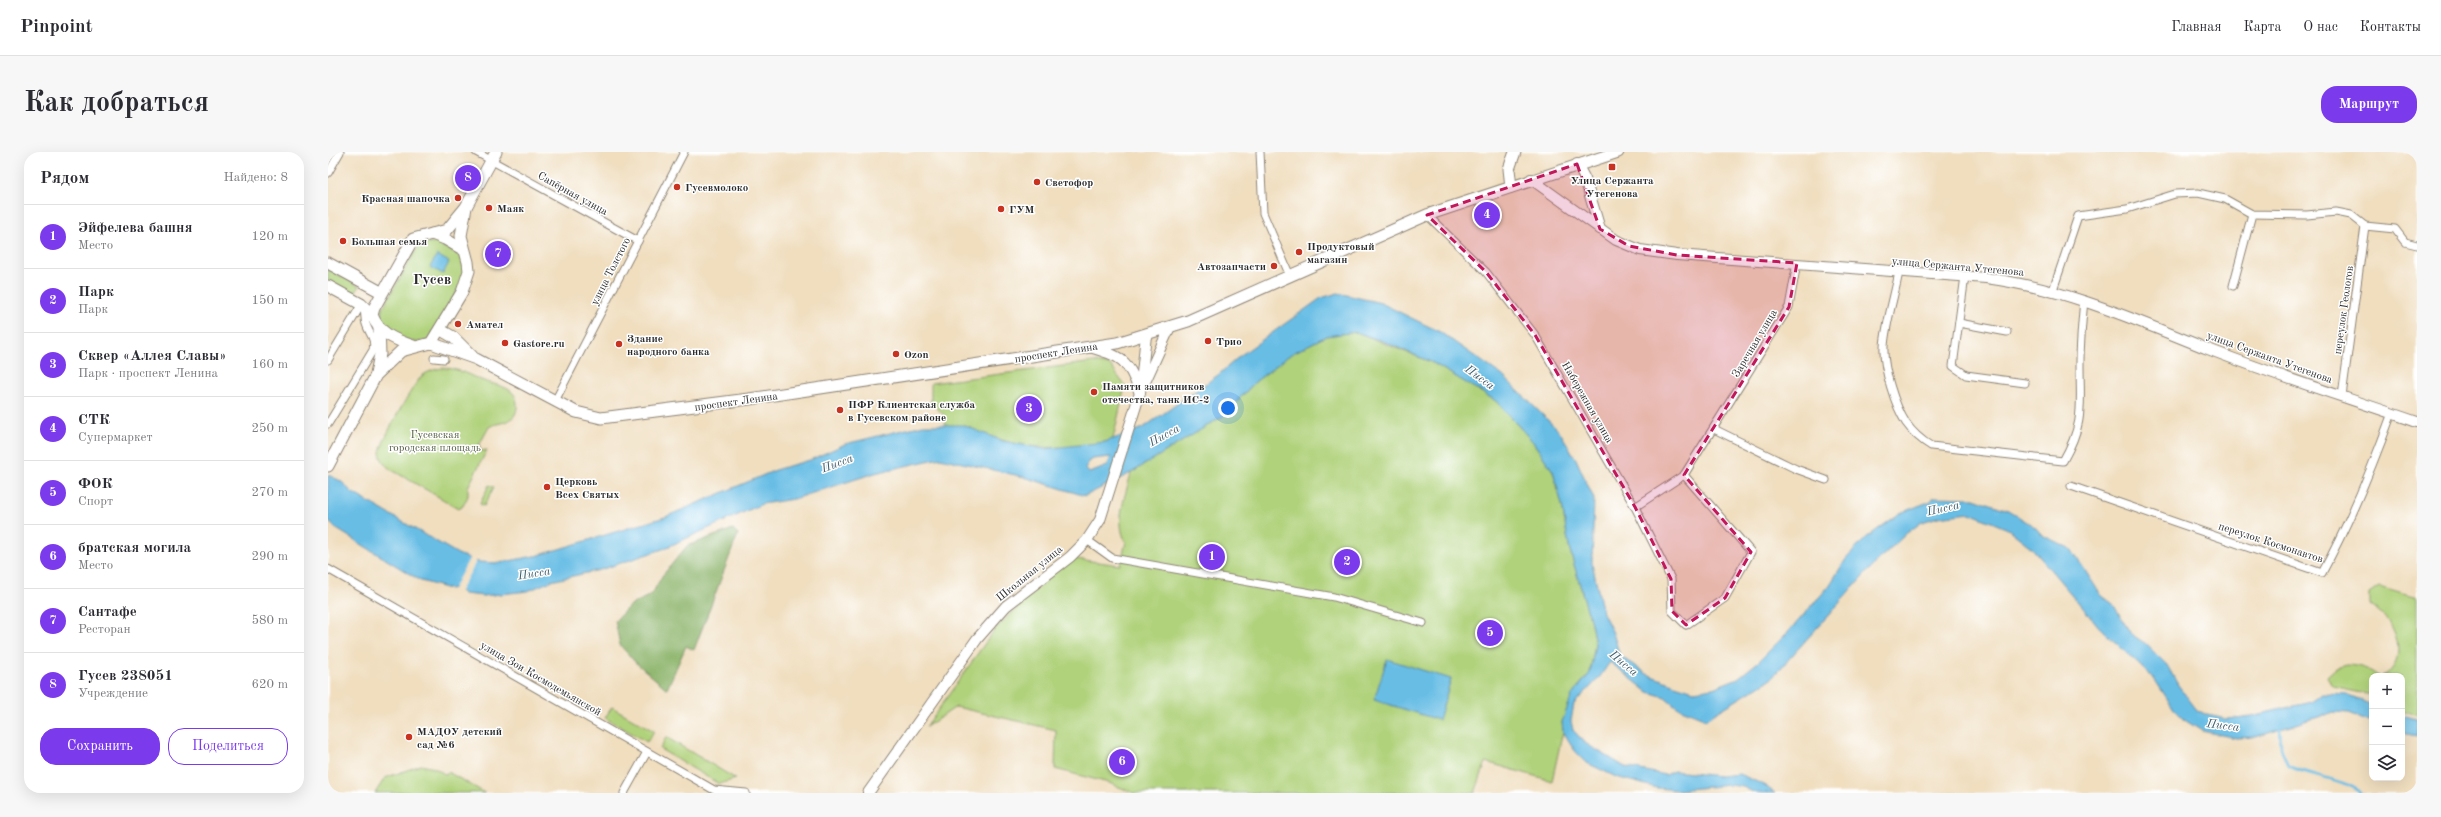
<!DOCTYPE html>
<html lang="ru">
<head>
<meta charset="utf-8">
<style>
	body { margin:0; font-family:"Old Standard TT",serif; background:#f7f7f7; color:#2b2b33 }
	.controls { position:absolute; right:12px; bottom:12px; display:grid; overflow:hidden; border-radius:8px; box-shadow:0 4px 16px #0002 }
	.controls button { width:36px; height:36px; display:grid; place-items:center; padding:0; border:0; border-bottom:1px solid #e1e1e2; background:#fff; color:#2b2b33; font:20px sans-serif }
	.you { position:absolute; left:900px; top:256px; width:14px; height:14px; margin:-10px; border:3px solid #fff; border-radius:50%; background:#1a73e8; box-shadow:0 0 0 6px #1a73e833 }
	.badge { display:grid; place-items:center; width:26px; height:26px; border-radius:50%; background:#7c3aed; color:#fff; font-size:13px; font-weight:700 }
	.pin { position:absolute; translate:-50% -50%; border:2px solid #fff; box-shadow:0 1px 4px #0006 }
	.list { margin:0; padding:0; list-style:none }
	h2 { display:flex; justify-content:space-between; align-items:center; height:52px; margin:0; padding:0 16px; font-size:17px }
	h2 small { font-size:13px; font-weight:400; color:#7c7c81 }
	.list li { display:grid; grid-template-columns:26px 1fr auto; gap:12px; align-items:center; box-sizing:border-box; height:64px; padding:0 16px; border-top:1px solid #e1e1e2 }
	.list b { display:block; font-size:15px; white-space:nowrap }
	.list p { margin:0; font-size:13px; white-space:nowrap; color:#7c7c81 }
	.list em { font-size:13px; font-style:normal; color:#7c7c81 }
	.actions { display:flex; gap:8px; padding:12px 16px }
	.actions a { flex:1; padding:9px 0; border:1px solid #7c3aed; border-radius:16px; text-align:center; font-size:14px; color:#7c3aed }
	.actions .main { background:#7c3aed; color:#fff }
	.icon { flex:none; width:22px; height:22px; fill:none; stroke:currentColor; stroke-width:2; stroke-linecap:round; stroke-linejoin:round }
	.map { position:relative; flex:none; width:2089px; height:641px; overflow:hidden; border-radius:16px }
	header { display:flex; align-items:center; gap:24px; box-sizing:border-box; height:56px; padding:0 20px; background:#fff; border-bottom:1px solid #e1e1e2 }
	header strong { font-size:19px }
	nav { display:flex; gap:22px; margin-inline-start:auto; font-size:14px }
	.intro { display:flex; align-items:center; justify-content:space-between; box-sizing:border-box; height:96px; padding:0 24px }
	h1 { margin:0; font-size:28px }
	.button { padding:10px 18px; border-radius:16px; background:#7c3aed; color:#fff; font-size:14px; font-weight:700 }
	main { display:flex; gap:24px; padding:0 24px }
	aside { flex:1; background:#fff; border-radius:16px; box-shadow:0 4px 16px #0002 }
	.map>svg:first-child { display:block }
</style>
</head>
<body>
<header>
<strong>Pinpoint</strong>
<nav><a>Главная</a><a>Карта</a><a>О нас</a><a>Контакты</a></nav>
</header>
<div class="intro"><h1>Как добраться</h1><a class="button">Маршрут</a></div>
<main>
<aside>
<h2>Рядом<small>Найдено: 8</small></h2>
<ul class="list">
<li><span class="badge">1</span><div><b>Эйфелева башня</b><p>Место</p></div><em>120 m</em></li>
<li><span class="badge">2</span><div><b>Парк</b><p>Парк</p></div><em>150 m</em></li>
<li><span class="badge">3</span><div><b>Сквер «Аллея Славы»</b><p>Парк · проспект Ленина</p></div><em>160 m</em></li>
<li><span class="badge">4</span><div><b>СТК</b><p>Супермаркет</p></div><em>250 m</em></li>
<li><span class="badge">5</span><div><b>ФОК</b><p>Спорт</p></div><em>270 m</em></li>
<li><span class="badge">6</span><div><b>братская могила</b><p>Место</p></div><em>290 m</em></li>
<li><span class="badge">7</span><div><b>Сантафе</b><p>Ресторан</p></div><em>580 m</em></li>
<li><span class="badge">8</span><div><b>Гусев 238051</b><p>Учреждение</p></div><em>620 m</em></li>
</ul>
<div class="actions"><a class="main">Сохранить</a><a>Поделиться</a></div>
</aside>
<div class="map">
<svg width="2089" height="641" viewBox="0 0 2089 641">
	<rect width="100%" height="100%" fill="#fff"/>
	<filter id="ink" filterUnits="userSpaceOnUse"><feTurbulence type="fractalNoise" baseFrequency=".025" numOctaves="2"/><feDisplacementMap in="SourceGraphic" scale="8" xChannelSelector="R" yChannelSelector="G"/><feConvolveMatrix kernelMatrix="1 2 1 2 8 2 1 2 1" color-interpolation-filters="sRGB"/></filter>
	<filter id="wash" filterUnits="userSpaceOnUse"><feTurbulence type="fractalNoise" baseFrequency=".012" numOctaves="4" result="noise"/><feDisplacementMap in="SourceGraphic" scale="16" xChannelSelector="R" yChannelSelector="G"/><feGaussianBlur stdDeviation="0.9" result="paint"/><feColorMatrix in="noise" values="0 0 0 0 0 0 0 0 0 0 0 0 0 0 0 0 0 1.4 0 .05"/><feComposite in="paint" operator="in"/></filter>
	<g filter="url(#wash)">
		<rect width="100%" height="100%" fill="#f0debf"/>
		<!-- green -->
		<g fill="#b0d27a" stroke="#6e7e52">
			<path d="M106 90 133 104 139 122 101 188C97 189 90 191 86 190 70 186 52 174 54 157L90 95 97 91Z"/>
			<path d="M0 117 31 134 26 143 0 129Z"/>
			<path d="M1028 180 1105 211 1168 249 1205 290 1225 319 1234 353 1241 395 1263 471 1267 492 1262 521 1248 537 1234 570 1235 579 1224 629 1158 610 1147 641H806L781 631 727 617 728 578 628 555 598 575 667 477 741 406 792 413 798 390C786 369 798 343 803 321L895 264 927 230 963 202 998 184Z"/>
			<path d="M766 210 782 213 797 234 785 287 777 290C740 296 711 299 674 288 652 282 643 272 618 274L616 263 603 251V231Z"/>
			<path d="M115 216C132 216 141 224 156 229 169 234 188 234 189 252 189 256 189 260 186 264 181 272 169 270 161 275L151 293 153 299 159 298 140 335V344L135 354 130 356 62 317C57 313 53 308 52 301 52 291 86 230 95 223 101 219 108 217 115 216Z"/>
			<path d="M161 333 166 335 156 354 152 352Z"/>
			<path d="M2051 435 2089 446V563L2074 558V524H2054C2076 516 2073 483 2058 467 2054 462 2047 458 2041 453V442Z"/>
			<path d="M2019 513C2032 514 2040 516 2050 524H2044V543L2004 535 1999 524 2008 516Z"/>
			<path d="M284 555 326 579 319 590 277 566Z"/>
			<path d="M338 585 408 627 391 632 332 597Z"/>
			<path d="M93 613 107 616 118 623 120 620 157 641H47L57 626Z"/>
		</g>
		<!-- forest -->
		<path fill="#8cb46a" stroke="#5c704a" d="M405 377 410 382 366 498 358 494 339 537 307 510 292 493 287 469 301 454 324 442 334 424 359 394Z"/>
		<!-- water -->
		<g fill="#68bde5" stroke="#4a7488" fill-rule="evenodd">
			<path d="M109 103 121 110 115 122 102 115Z"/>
			<path d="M1010 141 1053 151 1112 180 1175 224 1232 280 1248 307 1266 347 1264 411 1275 461 1285 481 1292 504 1319 522 1347 533 1366 539 1385 536 1410 526 1430 510 1464 476 1501 434 1518 407 1538 386 1572 361 1603 349 1606 345 1646 346 1680 358 1707 375 1714 383 1743 397 1773 443 1785 452 1803 482 1818 492 1839 513 1850 533 1869 558 1879 563 1899 567 1924 564 1983 550 1995 542 2019 543 2044 553V570L2021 561 2006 560 1928 585 1908 586 1874 579 1858 569 1846 557 1827 528 1772 476 1704 396 1680 377 1642 361 1610 365 1594 370 1579 381 1550 408 1443 527 1378 567 1349 555 1337 545 1320 540 1282 510 1271 526 1246 552 1243 569 1245 578 1257 591 1297 615 1338 623 1346 619 1392 624 1411 622 1434 632 1447 641H1427L1415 635 1402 633 1349 638 1329 636 1288 625 1259 611 1247 599 1235 579 1234 570 1244 543 1262 521 1267 492 1263 471 1241 395 1234 353 1225 319 1205 290 1168 249 1105 211 1057 190 1028 180 998 184 963 202 927 230 895 264 803 321 757 344 696 325 612 306 547 321 466 347 434 352 335 397 272 418 223 429 200 439 155 444 136 442 128 436 121 437 93 429 7 376 0 368V323L13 329 25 341 130 402 150 410 171 411 211 403 337 365 450 317 482 308 517 292 595 273H635L675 289 716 297 777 290 815 276 890 223 913 203 993 146ZM783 305 779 314 762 321 758 318 760 311 765 307Z"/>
			<path d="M1059 507 1123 527 1111 568 1046 548Z"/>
			<path d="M2074 563 2089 567V584L2074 581Z"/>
		</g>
		<!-- pier -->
		<path fill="#f0debf" d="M142 405 149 408 131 441 125 437Z"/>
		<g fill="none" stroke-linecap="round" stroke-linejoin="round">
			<!-- stream -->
			<path stroke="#68bde5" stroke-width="2.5" d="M1952 575 1953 596 1960 614C1983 624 2016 627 2034 641"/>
		</g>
	</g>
	<g filter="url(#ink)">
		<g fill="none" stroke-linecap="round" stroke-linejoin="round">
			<defs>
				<g id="street">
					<path d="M148 0 310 89"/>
					<path d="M932 0 935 61 962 124"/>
					<path d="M0 21 12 0"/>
					<path d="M1099 63 1158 120 1207 183 1307 355 1343 427 1344 459 1358 473 1397 446 1423 400 1356 323"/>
					<path d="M1571 120C1567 142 1557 174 1556 195 1555 216 1567 254 1578 271 1585 281 1593 288 1603 294L1735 309C1757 270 1752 255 1752 212 1752 191 1754 169 1756 148"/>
					<path d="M1637 124 1625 214 1638 223 1697 231"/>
					<path d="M1905 134 1924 62"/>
					<path d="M1725 138 1750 64 1799 57 1847 42 1870 41 1897 47 1924 62 1979 63 2008 60 2023 63 2037 74 2067 77 2077 90 2089 93"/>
					<path d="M1631 171 1679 180"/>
					<path d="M106 206 116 207"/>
					<path d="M0 208 32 155 35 156C38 162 36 166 38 172 41 182 48 186 45 198L0 272"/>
					<path d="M2014 244 2037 74"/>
					<path d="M227 249 356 0"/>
					<path d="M1386 277 1468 317 1498 328"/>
					<path d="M1743 334 1994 421C2022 370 2044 316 2064 261"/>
					<path d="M1307 355 1356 323 1461 155 1469 111"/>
					<path d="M759 388 784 406 1006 445 1095 471"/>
					<path d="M0 417 386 638 418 641"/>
					<path d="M296 641 319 600"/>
				</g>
				<g id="secondary">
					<path d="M1249 12 1257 27 1272 77"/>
					<path d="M1203 27 1288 88 1312 98 1349 103 1658 126C1739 137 1805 167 1880 197 1949 224 2020 246 2089 270"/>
					<path d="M761 195C792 204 801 207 811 239"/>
					<path d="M817 230 841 177"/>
					<path d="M540 641 649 487 678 454 742 405 759 388 772 368 812 241 818 183"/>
				</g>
				<g id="primary">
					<path d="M1183 35 1181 17 1187 0"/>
					<path d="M104 82 117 87 136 98"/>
					<path d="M0 111 53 140"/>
					<path d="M0 134 33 152 44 163"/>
					<path d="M113 178 125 185 144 204"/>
					<path d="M103 191 148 207 248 260 273 266 421 247 789 191 860 169 1099 63 1290 0"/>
					<path d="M85 194C68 188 51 182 44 163L46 156 85 87 119 78 138 55 168 0"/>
					<path d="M48 222 52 202 51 176"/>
					<path d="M0 314 48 223 73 199 103 191 134 140 141 119 140 110 133 84 138 55"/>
				</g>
			</defs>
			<!-- street casing -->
			<use href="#street" stroke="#8e8475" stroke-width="9"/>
			<!-- secondary casing -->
			<use href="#secondary" stroke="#8e8475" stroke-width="12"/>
			<!-- primary casing -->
			<use href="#primary" stroke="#8e8475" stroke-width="13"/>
			<!-- street -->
			<use href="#street" stroke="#fff" stroke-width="7"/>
			<!-- secondary -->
			<use href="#secondary" stroke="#fff" stroke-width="10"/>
			<!-- primary -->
			<use href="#primary" stroke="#fff" stroke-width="11"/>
		</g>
	</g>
	<!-- marked area -->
	<path fill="#c2185b" fill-opacity="0.2" stroke="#c2185b" stroke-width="3" stroke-dasharray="8 5" stroke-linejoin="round" d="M1249 12 1272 77 1301 94 1349 103 1469 111 1461 155 1356 323 1423 400 1397 446 1358 473 1344 459 1343 427 1307 355 1207 183 1158 120 1099 63Z"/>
	<!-- markers -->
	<g fill="#c8321e" stroke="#fff" stroke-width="1.5">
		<rect x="1280" y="11" width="8" height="8" rx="2"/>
		<circle cx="709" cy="30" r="4"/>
		<circle cx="349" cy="35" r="4"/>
		<circle cx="130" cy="46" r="4"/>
		<circle cx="161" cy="56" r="4"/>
		<circle cx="673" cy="57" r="4"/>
		<circle cx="15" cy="89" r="4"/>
		<circle cx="971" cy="100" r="4"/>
		<circle cx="946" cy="114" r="4"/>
		<circle cx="130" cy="172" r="4"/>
		<circle cx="880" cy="189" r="4"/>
		<circle cx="177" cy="191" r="4"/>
		<circle cx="291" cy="192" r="4"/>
		<circle cx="568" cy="202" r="4"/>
		<circle cx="766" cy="240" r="4"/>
		<circle cx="512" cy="258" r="4"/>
		<circle cx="219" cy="335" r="4"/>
		<circle cx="81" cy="585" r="4"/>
	</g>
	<g text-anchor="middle" stroke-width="3" stroke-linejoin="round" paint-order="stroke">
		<!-- poi labels -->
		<g font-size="11" font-weight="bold" fill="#2b2b2b" stroke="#fff" text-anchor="start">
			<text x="1284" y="32" text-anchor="middle">Улица Сержанта<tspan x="1284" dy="13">Утегенова</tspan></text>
			<text x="717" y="34">Светофор</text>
			<text x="357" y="39">Гусевмолоко</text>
			<text x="122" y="50" text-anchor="end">Красная шапочка</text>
			<text x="169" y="60">Маяк</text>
			<text x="681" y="61">ГУМ</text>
			<text x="23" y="93">Большая семья</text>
			<text x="979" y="98">Продуктовый<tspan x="979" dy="13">магазин</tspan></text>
			<text x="938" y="118" text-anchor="end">Автозапчасти</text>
			<text x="138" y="176">Амател</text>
			<text x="299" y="190">Здание<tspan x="299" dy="13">народного банка</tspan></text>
			<text x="888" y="193">Трио</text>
			<text x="185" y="195">Gastore.ru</text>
			<text x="576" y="206">Ozon</text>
			<text x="774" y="238">Памяти защитников<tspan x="774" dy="13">отечества, танк ИС-2</tspan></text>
			<text x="520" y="256">ПФР Клиентская служба<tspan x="520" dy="13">в Гусевском районе</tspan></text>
			<text x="227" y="333">Церковь<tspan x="227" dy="13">Всех Святых</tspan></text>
			<text x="89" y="583">МАДОУ детский<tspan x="89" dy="13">сад №6</tspan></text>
		</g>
		<!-- street labels -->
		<g font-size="11" fill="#2b2b2b" stroke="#fff">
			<text transform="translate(245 41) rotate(29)" y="4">Сапёрная улица</text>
			<text transform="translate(1630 114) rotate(5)" y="4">улица Сержанта Утегенова</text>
			<text transform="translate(282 119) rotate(-63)" y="4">улица Толстого</text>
			<text transform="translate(2015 158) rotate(-82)" y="4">переулок Геологов</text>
			<text transform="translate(1426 191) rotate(-59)" y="4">Заречная улица</text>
			<text transform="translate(728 200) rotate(-9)" y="4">проспект Ленина</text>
			<text transform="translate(1942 205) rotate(20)" y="4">улица Сержанта Утегенова</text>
			<text transform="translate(408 249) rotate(-8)" y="4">проспект Ленина</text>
			<text transform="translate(1260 250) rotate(60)" y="4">Набережная улица</text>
			<text transform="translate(1943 390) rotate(18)" y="4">переулок Космонавтов</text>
			<text transform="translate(701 421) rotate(-39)" y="4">Школьная улица</text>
			<text transform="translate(213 526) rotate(30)" y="4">улица Зои Космодемьянской</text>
		</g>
		<!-- park labels -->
		<g font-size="11" fill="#535d43" stroke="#fff">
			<text x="107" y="286">Гусевская<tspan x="107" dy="13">городская площадь</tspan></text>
		</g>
		<!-- water labels -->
		<g font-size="12" font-style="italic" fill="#405e6c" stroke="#fff">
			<text transform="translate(1152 225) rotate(36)" y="4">Писса</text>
			<text transform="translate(836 283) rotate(-29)" y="4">Писса</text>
			<text transform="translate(509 311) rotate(-20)" y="4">Писса</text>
			<text transform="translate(1615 356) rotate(-13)" y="4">Писса</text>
			<text transform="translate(206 421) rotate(-9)" y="4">Писса</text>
			<text transform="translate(1296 511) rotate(40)" y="4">Писса</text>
			<text transform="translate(1895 573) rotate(7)" y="4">Писса</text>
		</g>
		<!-- district labels -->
		<g font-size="15" font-weight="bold" fill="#2b2b2b" stroke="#fff">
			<text x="104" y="132">Гусев</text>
		</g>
	</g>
</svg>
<div class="controls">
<button>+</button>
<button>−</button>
<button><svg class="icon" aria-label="layers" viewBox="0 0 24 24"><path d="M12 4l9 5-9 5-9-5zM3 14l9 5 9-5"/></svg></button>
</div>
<div class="you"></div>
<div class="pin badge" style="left:884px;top:405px">1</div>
<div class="pin badge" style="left:1019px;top:410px">2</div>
<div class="pin badge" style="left:701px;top:257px">3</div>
<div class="pin badge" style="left:1159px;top:63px">4</div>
<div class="pin badge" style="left:1162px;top:481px">5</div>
<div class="pin badge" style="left:794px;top:610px">6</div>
<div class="pin badge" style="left:170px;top:102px">7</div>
<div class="pin badge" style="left:140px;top:26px">8</div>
</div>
</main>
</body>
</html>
